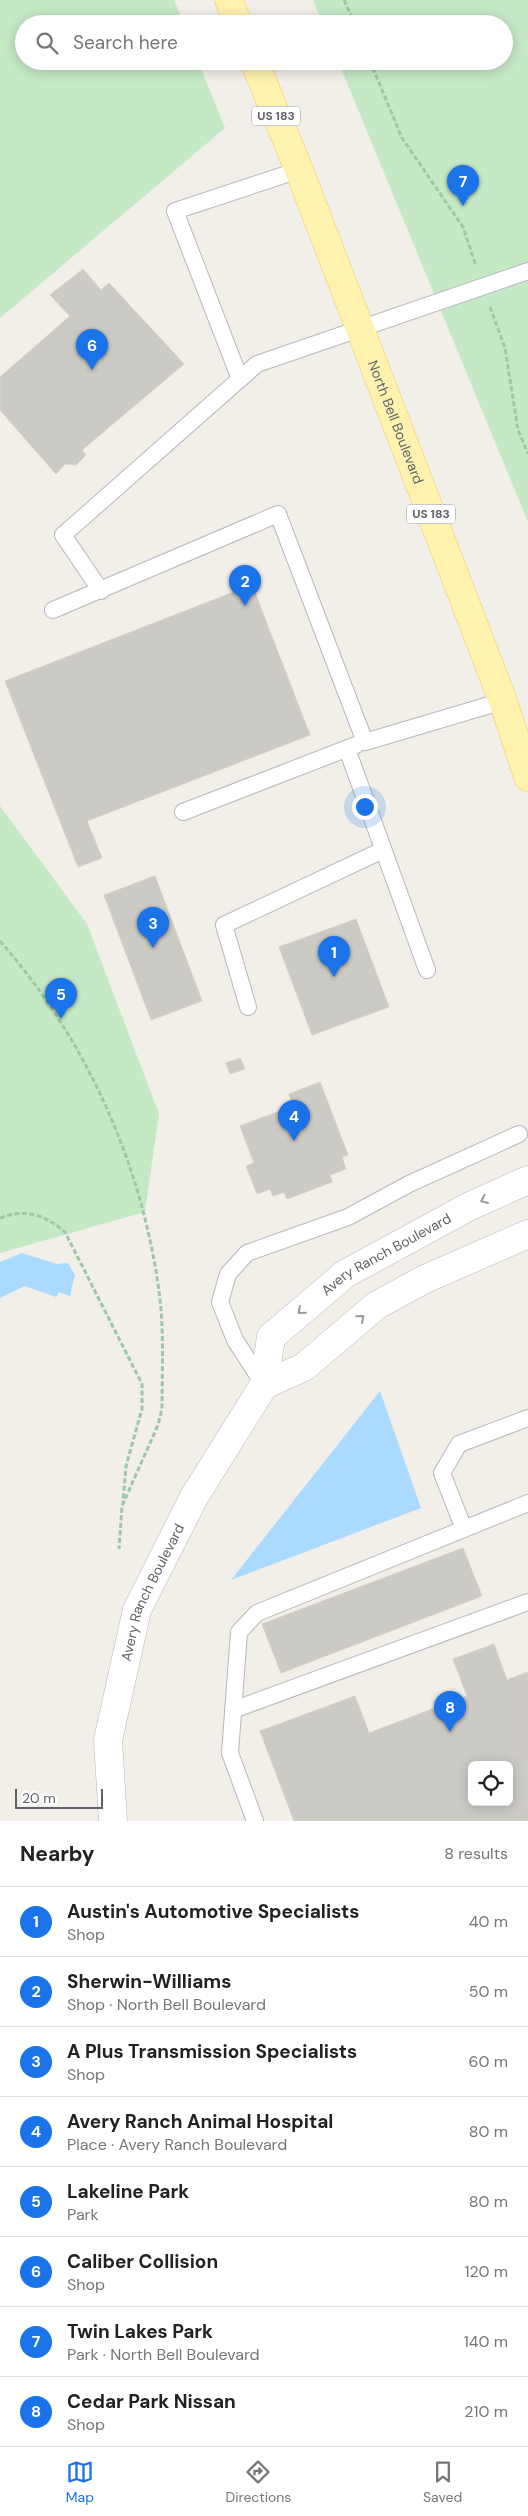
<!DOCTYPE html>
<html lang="en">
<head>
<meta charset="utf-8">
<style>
	body { margin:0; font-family:"DM Sans",sans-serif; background:#f2f2f2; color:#222 }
	.controls { position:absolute; right:15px; bottom:15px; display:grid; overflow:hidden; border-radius:8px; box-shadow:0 2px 12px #0003 }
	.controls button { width:45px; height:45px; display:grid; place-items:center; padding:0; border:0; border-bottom:1px solid #e0e0e0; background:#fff; color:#222; font:25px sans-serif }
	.scale { position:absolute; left:15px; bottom:12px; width:88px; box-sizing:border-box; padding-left:5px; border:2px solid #5f6368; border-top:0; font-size:14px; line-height:18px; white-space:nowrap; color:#5f6368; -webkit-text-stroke:4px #fff; paint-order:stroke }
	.you { position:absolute; left:364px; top:806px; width:18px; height:18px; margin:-12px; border:4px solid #fff; border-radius:50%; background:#1a73e8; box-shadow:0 0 0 8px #1a73e833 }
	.badge { display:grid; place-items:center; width:32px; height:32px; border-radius:50%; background:#1a73e8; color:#fff; font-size:16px; font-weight:700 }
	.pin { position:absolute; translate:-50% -41px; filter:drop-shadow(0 1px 2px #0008) }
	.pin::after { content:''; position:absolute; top:26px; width:18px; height:15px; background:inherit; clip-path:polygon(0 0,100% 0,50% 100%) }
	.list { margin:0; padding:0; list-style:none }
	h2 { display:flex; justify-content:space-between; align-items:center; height:65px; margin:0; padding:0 20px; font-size:21px }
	h2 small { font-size:16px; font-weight:400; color:#767676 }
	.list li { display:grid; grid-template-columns:32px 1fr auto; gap:15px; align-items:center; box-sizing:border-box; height:70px; padding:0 20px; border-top:1px solid #e0e0e0 }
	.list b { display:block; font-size:19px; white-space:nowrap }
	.list p { margin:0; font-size:16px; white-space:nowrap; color:#767676 }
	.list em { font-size:16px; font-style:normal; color:#767676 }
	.icon { flex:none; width:28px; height:28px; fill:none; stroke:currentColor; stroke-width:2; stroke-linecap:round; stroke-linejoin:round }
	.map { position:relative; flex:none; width:528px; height:1821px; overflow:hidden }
	.search { position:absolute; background:#fff; box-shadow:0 2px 12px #0003; left:15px; right:15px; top:15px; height:55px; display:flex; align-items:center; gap:12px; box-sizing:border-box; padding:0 18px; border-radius:28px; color:#767676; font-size:19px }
	.sheet { height:625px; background:#fff }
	nav { display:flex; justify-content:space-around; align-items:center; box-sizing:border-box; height:70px; border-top:1px solid #e0e0e0; background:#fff; font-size:14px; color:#767676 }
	nav a { display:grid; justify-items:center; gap:2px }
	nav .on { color:#1a73e8 }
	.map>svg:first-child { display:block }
</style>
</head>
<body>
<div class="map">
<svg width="528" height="1821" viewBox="0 0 528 1821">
	<rect width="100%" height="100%" fill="#f1efe8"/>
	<!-- green -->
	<g fill="#c5e8c5">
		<path d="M0 0H174L184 24H24V61H198L225 128 0 318Z"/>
		<path d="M313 0H528V522L338 61H504V24H323Z"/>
		<path d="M0 806 87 924 159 1114 145 1212 0 1253Z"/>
	</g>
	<!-- water -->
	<g fill="#aadaff">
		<path d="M22 1253 57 1264 68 1263 75 1275 70 1296 59 1292 56 1297 25 1286 0 1298V1262Z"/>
		<path d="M380 1391 421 1508 231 1580Z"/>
	</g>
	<!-- building -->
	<g fill="#cccac5" stroke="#d6d1c6" fill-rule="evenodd">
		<path d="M83 269 101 290 109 283 184 364 82 450 86 455 76 465 65 464 56 474 0 410V377L70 316 50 295Z"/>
		<path d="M252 585 310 735 87 821 102 858 78 867 5 681Z"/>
		<path d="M155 876 202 1001 151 1020 104 895Z"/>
		<path d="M356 919 389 1007 312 1035 279 947Z"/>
		<path d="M240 1058 245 1069 230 1074 226 1063Z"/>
		<path d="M320 1082 348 1155 342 1157 346 1169 330 1175 332 1182 287 1199 284 1192 273 1196 270 1189 257 1194 246 1166 254 1163 240 1126 293 1106 289 1094Z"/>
		<path d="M463 1548 482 1596 281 1673 262 1624Z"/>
		<path d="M494 1644 507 1680 528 1672V1821H294L260 1731 355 1696 369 1733 467 1696 453 1659ZM472 1765H509V1802H472Z"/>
	</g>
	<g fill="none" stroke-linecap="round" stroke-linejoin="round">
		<defs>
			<g id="service">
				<path d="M240 379 175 211 299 170"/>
				<path d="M101 591 63 535 257 364 528 271"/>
				<path d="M53 610 278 514 365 742 503 701"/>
				<path d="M347 749 427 970"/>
				<path d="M183 812 356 745"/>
				<path d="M248 1007 224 925 383 850"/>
				<path d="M264 1385 235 1340 220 1302 228 1274 247 1253 348 1217 409 1184 519 1134"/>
				<path d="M464 1529 442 1473 459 1444 528 1418"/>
				<path d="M233 1710 528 1602"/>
				<path d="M255 1821 230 1753 239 1632 257 1613 528 1503"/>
			</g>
			<g id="minor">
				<path d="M264 1385 304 1367 377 1305 425 1279 528 1234"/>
				<path id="s1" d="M113 1821 108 1740 137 1610 194 1497 264 1385 271 1337 345 1274 470 1206 528 1180"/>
			</g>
			<g id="primary">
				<path d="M229 0 238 24"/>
				<path id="s2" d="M254 61 299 170 503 701 528 777"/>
			</g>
		</defs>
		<!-- service casing -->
		<use href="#service" stroke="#b5b8bc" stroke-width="18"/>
		<!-- minor casing -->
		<use href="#minor" stroke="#b5b8bc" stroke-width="29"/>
		<!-- primary casing -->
		<use href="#primary" stroke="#f2c960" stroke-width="29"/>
		<!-- path -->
		<g stroke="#9cc7a9" stroke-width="3" stroke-dasharray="5 2.5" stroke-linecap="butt">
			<path d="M344 0 355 24"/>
			<path d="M370 61 402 138 463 227 476 266"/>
			<path d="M490 307 505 348 518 430 528 454"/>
			<path d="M0 941C87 1040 144 1168 160 1299 164 1336 162 1373 162 1409L158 1425 122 1506 119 1549"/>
			<path d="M0 1218C26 1208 45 1215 65 1232L142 1384V1409L126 1466 123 1502"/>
		</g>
		<!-- service -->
		<use href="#service" stroke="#fff" stroke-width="16"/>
		<!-- minor -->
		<use href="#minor" stroke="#fff" stroke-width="28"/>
		<!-- primary -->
		<use href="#primary" stroke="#fff2af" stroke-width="28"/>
	</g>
	<!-- one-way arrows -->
	<defs><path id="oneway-chevron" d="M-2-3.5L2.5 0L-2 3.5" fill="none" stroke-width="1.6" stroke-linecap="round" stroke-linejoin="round" transform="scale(1.25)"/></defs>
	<g stroke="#979a9d">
		<use href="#oneway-chevron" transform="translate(484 1200) rotate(156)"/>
		<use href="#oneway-chevron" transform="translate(301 1311) rotate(139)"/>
		<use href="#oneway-chevron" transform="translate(361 1318) rotate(-41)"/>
	</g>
	<g text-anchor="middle" stroke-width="4" stroke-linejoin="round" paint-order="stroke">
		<!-- shield labels -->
		<g fill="#fff" stroke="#8f9295" stroke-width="1">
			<rect x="252" y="106.5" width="48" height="19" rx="4"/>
			<rect x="407" y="504.5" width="48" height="19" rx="4"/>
		</g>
		<g font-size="12" font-weight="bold" fill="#5f6368">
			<text x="276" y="120">US 183</text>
			<text x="431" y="518">US 183</text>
		</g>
		<!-- street labels -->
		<g font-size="14" fill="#5f6368" stroke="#fff">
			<text dy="5" stroke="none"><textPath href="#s2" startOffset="388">North Bell Boulevard</textPath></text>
			<text dy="5" stroke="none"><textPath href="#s1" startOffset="664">Avery Ranch Boulevard</textPath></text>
			<text dy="5" stroke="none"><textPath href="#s1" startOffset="236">Avery Ranch Boulevard</textPath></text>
		</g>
	</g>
</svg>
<div class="controls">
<button><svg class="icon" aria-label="locate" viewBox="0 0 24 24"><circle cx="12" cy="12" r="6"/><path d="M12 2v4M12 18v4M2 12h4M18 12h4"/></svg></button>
</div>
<div class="scale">20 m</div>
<div class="you"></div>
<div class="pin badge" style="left:334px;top:977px">1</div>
<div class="pin badge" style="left:245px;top:606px">2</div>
<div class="pin badge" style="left:153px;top:948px">3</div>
<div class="pin badge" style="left:294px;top:1141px">4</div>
<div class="pin badge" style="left:61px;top:1019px">5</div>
<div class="pin badge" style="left:92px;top:370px">6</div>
<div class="pin badge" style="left:463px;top:206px">7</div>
<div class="pin badge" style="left:450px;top:1732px">8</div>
<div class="search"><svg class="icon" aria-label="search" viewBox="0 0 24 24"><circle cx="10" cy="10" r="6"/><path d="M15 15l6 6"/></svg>Search here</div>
</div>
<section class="sheet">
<h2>Nearby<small>8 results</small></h2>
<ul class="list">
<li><span class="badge">1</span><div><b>Austin's Automotive Specialists</b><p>Shop</p></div><em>40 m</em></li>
<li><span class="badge">2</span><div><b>Sherwin-Williams</b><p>Shop · North Bell Boulevard</p></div><em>50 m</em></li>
<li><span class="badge">3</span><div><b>A Plus Transmission Specialists</b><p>Shop</p></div><em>60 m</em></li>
<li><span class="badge">4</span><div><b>Avery Ranch Animal Hospital</b><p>Place · Avery Ranch Boulevard</p></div><em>80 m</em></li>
<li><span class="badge">5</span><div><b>Lakeline Park</b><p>Park</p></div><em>80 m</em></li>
<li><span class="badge">6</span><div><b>Caliber Collision</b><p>Shop</p></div><em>120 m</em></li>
<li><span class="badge">7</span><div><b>Twin Lakes Park</b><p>Park · North Bell Boulevard</p></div><em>140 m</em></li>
<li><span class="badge">8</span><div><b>Cedar Park Nissan</b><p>Shop</p></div><em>210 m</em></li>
</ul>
</section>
<nav>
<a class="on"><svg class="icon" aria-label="map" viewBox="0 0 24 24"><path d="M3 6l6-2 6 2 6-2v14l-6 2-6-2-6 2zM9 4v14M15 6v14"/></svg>Map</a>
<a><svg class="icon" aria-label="directions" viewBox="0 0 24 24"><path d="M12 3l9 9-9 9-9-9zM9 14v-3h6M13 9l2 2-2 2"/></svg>Directions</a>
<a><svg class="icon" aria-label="saved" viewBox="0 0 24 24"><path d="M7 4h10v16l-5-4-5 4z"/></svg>Saved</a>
</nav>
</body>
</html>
